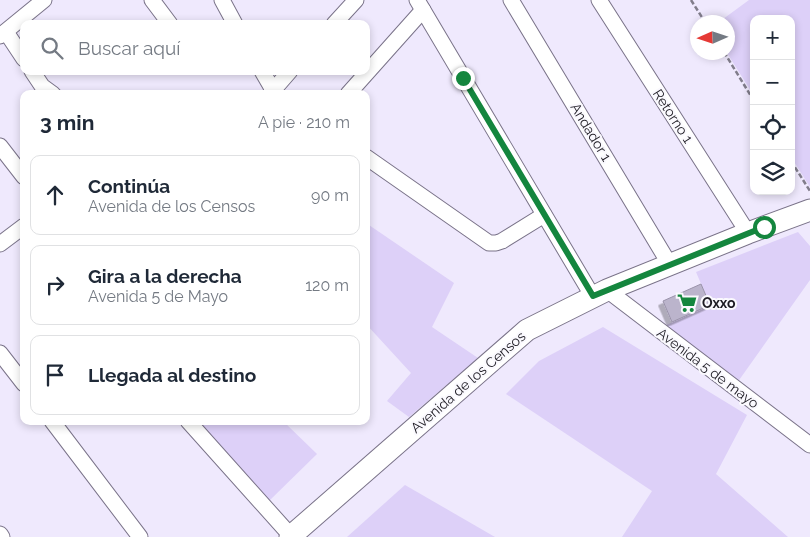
<!DOCTYPE html>
<html lang="es">
<head>
<meta charset="utf-8">
<style>
	body { margin:0; font-family:Raleway,sans-serif; background:#f6f6f7; color:#1f2937 }
	.controls { position:absolute; right:15px; top:15px; display:grid; overflow:hidden; border-radius:10px; box-shadow:0 2px 8px #0003 }
	.controls button { width:45px; height:45px; display:grid; place-items:center; padding:0; border:0; border-bottom:1px solid #e0e1e3; background:#fff; color:#1f2937; font:25px sans-serif }
	.compass { position:absolute; left:690px; top:15px; width:45px; height:45px; border-radius:50%; background:#fff; box-shadow:0 2px 8px #0003; rotate:267deg }
	.stop { position:absolute; width:15px; height:15px; margin:-11px; border:4px solid #14863e; border-radius:50%; background:#fff }
	.stop.end { background:#14863e; border-color:#fff; box-shadow:0 1px 5px #0008 }
	.list { margin:0; padding:0; list-style:none }
	h2 { display:flex; justify-content:space-between; align-items:center; height:65px; margin:0; padding:0 20px; font-size:21px }
	h2 small { font-size:16px; font-weight:400; color:#747a83 }
	.list li { display:grid; grid-template-columns:32px 1fr auto; gap:15px; align-items:center; box-sizing:border-box; height:80px; margin:0 10px 10px; padding:0 10px; border:1px solid #e0e1e3; border-radius:10px }
	.list b { display:block; font-size:19px; white-space:nowrap }
	.list p { margin:0; font-size:16px; white-space:nowrap; color:#747a83 }
	.list em { font-size:16px; font-style:normal; color:#747a83 }
	.icon { flex:none; width:28px; height:28px; fill:none; stroke:currentColor; stroke-width:2; stroke-linecap:round; stroke-linejoin:round }
	.map { position:relative; flex:none; width:810px; height:537px; overflow:hidden }
	.search { position:absolute; background:#fff; box-shadow:0 2px 8px #0003; left:20px; top:20px; width:350px; height:55px; display:flex; align-items:center; gap:12px; box-sizing:border-box; padding:0 18px; border-radius:10px; color:#747a83; font-size:19px }
	.panel { position:absolute; background:#fff; box-shadow:0 2px 8px #0003; left:20px; top:90px; width:350px; height:335px; border-radius:10px }
	.map>svg:first-child { display:block }
</style>
</head>
<body>
<div class="map">
<svg width="810" height="537" viewBox="0 0 810 537">
	<defs>
		<filter id="shadow"><feDropShadow dx="-4.5" dy="4.5" stdDeviation="0" flood-color="#0004"/></filter>
	</defs>
	<rect width="100%" height="100%" fill="#efe9fd"/>
	<!-- green -->
	<g fill="#ddd0f8">
		<path d="M749 0H810V187L791 157V19H754V96L727 53 728 22H719Z"/>
		<path d="M366 223 454 283 432 327 478 358 409 417 387 401 411 373 366 324Z"/>
		<path d="M798 232 810 246V280L737 383 664 326 710 305 696 272Z"/>
		<path d="M603 327 747 415 716 474 788 537H622L652 491 506 394 539 361Z"/>
		<path d="M194 421H283L317 454 268 502Z"/>
		<path d="M405 485 495 537H347Z"/>
	</g>
	<!-- building -->
	<path fill="#bbb4cc" stroke="#9a93aa" filter="url(#shadow)" d="M701 284 710 305 672 322 663 301Z"/>
	<g fill="none" stroke-linecap="round" stroke-linejoin="round">
		<defs>
			<g id="street">
				<path d="M152 0 170 24"/>
				<path d="M222 0 235 24"/>
				<path d="M417 0 593 297"/>
				<path d="M511 0 670 265"/>
				<path d="M599 0 748 233"/>
				<path d="M334 24 356 0"/>
				<path d="M6 32 24 59"/>
				<path d="M0 36 44 0"/>
				<path d="M32 71 42 86 53 94"/>
				<path d="M262 71 273 90"/>
				<path d="M270 94 290 71"/>
				<path d="M348 94 423 10"/>
				<path d="M0 146 24 177"/>
				<path d="M366 157 489 243H496L502 241 544 215"/>
				<path d="M0 244 24 226"/>
				<path d="M607 290 810 445"/>
				<path d="M0 353 24 384"/>
				<path d="M52 421 140 537"/>
				<path d="M188 421 291 536"/>
				<path d="M0 534 2 537"/>
			</g>
			<path id="secondary" d="M290 537 527 330 607 290 748 233 810 210"/>
		</defs>
		<!-- street casing -->
		<use href="#street" stroke="#7a7389" stroke-width="17"/>
		<!-- secondary casing -->
		<use href="#secondary" stroke="#7a7389" stroke-width="23"/>
		<!-- path -->
		<g stroke="#817d8b" stroke-width="2.5" stroke-dasharray="5 2.5" stroke-linecap="butt">
			<path d="M691 0 705 22"/>
			<path d="M724 52 754 101"/>
			<path d="M791 161 810 191"/>
		</g>
		<!-- street -->
		<use href="#street" stroke="#fff" stroke-width="15"/>
		<!-- secondary -->
		<use href="#secondary" stroke="#fff" stroke-width="21"/>
	</g>
	<g fill="none" stroke-linecap="round" stroke-linejoin="round">
		<!-- route -->
		<path stroke="#14863e" stroke-width="6" d="M463 78 593 296 764 227"/>
	</g>
	<!-- icons -->
	<defs>
		<symbol id="supermarket-bare" viewBox="-9 -9 18 18"><path d="M-6-5.5h2.5l.6 2H6L4.5 2H-2.5L-4.4-4H-6ZM-1.5 3.2a1.3 1.3 0 1 0 .1 0ZM3 3.2a1.3 1.3 0 1 0 .1 0Z" fill="#14863e" stroke="#faf9fe" stroke-width="2.5" paint-order="stroke"/></symbol>
	</defs>
	<g fill-rule="evenodd">
		<use href="#supermarket-bare" x="673" y="289" width="28" height="28"/>
	</g>
	<g text-anchor="middle" stroke-width="4" stroke-linejoin="round" paint-order="stroke">
		<!-- street labels -->
		<g font-size="14" fill="#1c1a22" stroke="#faf9fe">
			<text transform="translate(673 116) rotate(57)" y="5">Retorno 1</text>
			<text transform="translate(591 132) rotate(59)" y="5">Andador 1</text>
			<text transform="translate(708 368) rotate(37)" y="5">Avenida 5 de mayo</text>
			<text transform="translate(468 382) rotate(-41)" y="5">Avenida de los Censos</text>
		</g>
		<!-- poi labels -->
		<g font-size="14" font-weight="bold" fill="#1c1a22" stroke="#faf9fe" text-anchor="start">
			<text x="702" y="308">Oxxo</text>
		</g>
	</g>
</svg>
<div class="controls">
<button>+</button>
<button>−</button>
<button><svg class="icon" aria-label="locate" viewBox="0 0 24 24"><circle cx="12" cy="12" r="6"/><path d="M12 2v4M12 18v4M2 12h4M18 12h4"/></svg></button>
<button><svg class="icon" aria-label="layers" viewBox="0 0 24 24"><path d="M12 4l9 5-9 5-9-5zM3 14l9 5 9-5"/></svg></button>
</div>
<svg class="compass" viewBox="-18 -18 36 36"><path d="M0-13l5 13h-10z" fill="#e53935"/><path d="M0 13l5-13h-10z" fill="#747a83"/></svg>
<div class="stop" style="left:764px;top:227px"></div>
<div class="stop end" style="left:463px;top:78px"></div>
<div class="search"><svg class="icon" aria-label="search" viewBox="0 0 24 24"><circle cx="10" cy="10" r="6"/><path d="M15 15l6 6"/></svg>Buscar aquí</div>
<section class="panel">
<h2>3 min<small>A pie · 210 m</small></h2>
<ul class="list">
<li><svg class="icon" aria-label="ahead" viewBox="0 0 24 24"><path d="M12 20V5M6 11l6-6 6 6"/></svg><div><b>Continúa</b><p>Avenida de los Censos</p></div><em>90 m</em></li>
<li><svg class="icon" aria-label="right" viewBox="0 0 24 24"><path d="M7 20v-9h11M14 6l5 5-5 5"/></svg><div><b>Gira a la derecha</b><p>Avenida 5 de Mayo</p></div><em>120 m</em></li>
<li><svg class="icon" aria-label="arrive" viewBox="0 0 24 24"><path d="M6 21V4h12l-3 4 3 4H6"/></svg><div><b>Llegada al destino</b></div></li>
</ul>
</section>
</div>
</body>
</html>
